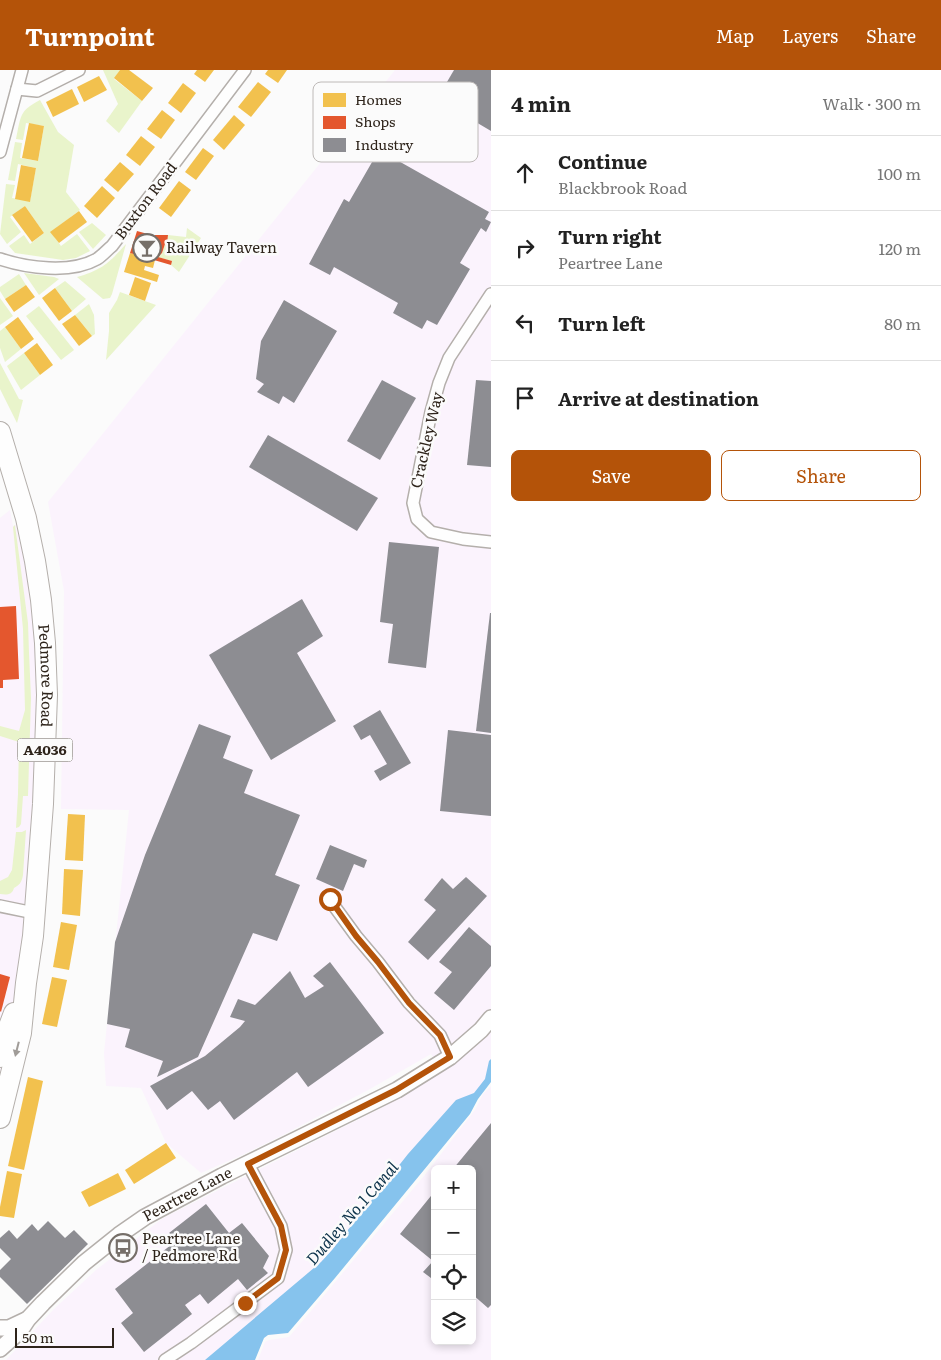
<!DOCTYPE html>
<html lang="en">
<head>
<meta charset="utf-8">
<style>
	body { margin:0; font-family:Literata,serif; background:#f2f2f2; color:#222 }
	.controls { position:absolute; right:15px; bottom:15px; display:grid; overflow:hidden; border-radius:8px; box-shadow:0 2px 8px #0003 }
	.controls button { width:45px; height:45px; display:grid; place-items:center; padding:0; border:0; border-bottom:1px solid #e0e0e0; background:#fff; color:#222; font:25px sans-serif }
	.scale { position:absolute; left:15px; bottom:12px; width:99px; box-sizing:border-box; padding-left:5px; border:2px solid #2e241b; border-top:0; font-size:14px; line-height:18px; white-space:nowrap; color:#2e241b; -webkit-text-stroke:4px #fbfbfb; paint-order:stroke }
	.stop { position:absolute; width:15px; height:15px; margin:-11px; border:4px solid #b45309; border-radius:50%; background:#fff }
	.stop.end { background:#b45309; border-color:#fff; box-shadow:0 1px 5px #0008 }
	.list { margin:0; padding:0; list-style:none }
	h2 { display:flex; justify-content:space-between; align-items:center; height:65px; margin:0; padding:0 20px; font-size:21px }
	h2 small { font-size:16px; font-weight:400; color:#767676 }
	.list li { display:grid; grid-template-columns:32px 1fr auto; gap:15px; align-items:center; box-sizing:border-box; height:75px; padding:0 20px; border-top:1px solid #e0e0e0 }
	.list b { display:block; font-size:19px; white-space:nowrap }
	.list p { margin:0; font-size:16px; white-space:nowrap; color:#767676 }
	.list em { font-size:16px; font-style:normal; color:#767676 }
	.actions { display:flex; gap:10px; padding:15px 20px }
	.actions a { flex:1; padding:11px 0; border:1px solid #b45309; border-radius:8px; text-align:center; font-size:18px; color:#b45309 }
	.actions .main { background:#b45309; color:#fff }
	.icon { flex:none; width:28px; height:28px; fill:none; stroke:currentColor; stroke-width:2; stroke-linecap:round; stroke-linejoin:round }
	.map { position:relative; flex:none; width:491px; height:1290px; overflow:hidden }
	header { display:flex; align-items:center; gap:30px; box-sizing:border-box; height:70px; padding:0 25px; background:#b45309; color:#fff }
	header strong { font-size:24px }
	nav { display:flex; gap:28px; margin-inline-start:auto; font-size:18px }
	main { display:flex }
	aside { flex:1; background:#fff }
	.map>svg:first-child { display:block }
</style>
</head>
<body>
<header>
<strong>Turnpoint</strong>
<nav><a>Map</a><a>Layers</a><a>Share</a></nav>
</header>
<main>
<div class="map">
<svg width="491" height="1290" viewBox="0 0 491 1290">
	<rect width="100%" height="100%" fill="#fbfbfb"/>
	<!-- industrial -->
	<g fill="#fbf3fd" fill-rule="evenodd">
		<path d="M395 0H491V1008L375 1143 227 1290H6L54 1239 96 1200 163 1148 383 1037 442 1002 431 984 370 1019 281 1066 240 1086 201 1103 166 1073 141 1018 106 1016 104 983 129 740 61 739 64 521 48 432Z"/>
		<path d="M10 440 13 456 26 448 43 522 38 815 0 1023V448Z"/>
		<path d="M491 1016V1290H258L265 1272 269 1270 289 1267 311 1241 424 1106 475 1040 483 1024ZM435 1099H472V1271H435Z"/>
	</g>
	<!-- green -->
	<g fill="#e9f4cb">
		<path d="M103 0H120L114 9 142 31 119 63 106 51 118 34Z"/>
		<path d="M40 30 58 62 74 75 66 122 80 140 51 162 61 176 77 164 90 181 76 188 63 190 15 183 9 176 24 165 30 174 44 163 25 136 10 147 21 162 7 174 0 164 6 114 15 115 12 128 30 131 36 98 18 94 15 111 8 110 15 72 22 73 20 88 38 91 44 56 26 53 23 70 16 69C21 46 19 41 40 30Z"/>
		<path d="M92 153 106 165 93 179 79 162Z"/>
		<path d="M187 158 201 168 179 202 171 195V191L158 187 162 183 165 174H167L168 165 186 167Z"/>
		<path d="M126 174 112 224 110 228 103 229 77 207C102 200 109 193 126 174Z"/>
		<path d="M24 203 54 207 59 209 39 225Z"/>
		<path d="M19 204 26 215 5 229 0 221V217Z"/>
		<path d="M65 211 86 229 72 241 55 218Z"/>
		<path d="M120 222 156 235 106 290 109 261V243L117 230Z"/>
		<path d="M0 228 13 246 0 255Z"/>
		<path d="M89 234 94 245 95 264 92 266 75 245Z"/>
		<path d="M39 236 74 280 61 290 26 246Z"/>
		<path d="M5 257 21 279 5 292 0 278V261Z"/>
		<path d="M24 283 40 305 21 320 7 296Z"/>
		<path d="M0 293 19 329 23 330 17 353 0 319Z"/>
		<path d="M15 455 28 553 29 583 31 628 28 726H23L21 754 19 757 16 758 18 724 19 672 0 666V656L19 661 25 640 23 559 13 457Z"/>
		<path d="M26 760 23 805C22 811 20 815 14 818 12 825 7 825 0 824V811L8 807 12 800 16 762H22Z"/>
	</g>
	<!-- water -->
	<path fill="#86c3ed" d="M491 989V1012L478 1029 470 1044 335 1208 288 1263 268 1265 264 1268 255 1290H205L321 1192 332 1180 408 1084 456 1030 474 1023 485 1009 489 991Z"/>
	<!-- homes -->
	<g fill="#f2c14e">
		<path d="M120 0H129L153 18 142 31 114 8Z"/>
		<path d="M197 0H214L205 12 194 4Z"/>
		<path d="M268 0H287L278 13 265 4Z"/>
		<path d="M99 6 107 20 84 32 77 17Z"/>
		<path d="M258 12 271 22 251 47 238 37Z"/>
		<path d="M183 13 196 23 181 43 168 33Z"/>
		<path d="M72 19 79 34 53 47 46 32Z"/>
		<path d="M162 40 175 50 161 69 147 59Z"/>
		<path d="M234 45 245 55 224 80 213 70Z"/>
		<path d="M29 53 44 56 38 91 22 88Z"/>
		<path d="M141 66 155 77 140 96 126 85Z"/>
		<path d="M203 78 214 86 196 110 185 102Z"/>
		<path d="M120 92 134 104 118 122 104 110Z"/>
		<path d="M21 95 36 98 30 132 15 129Z"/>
		<path d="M179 111 191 120 171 147 159 138Z"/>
		<path d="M102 116 115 128 97 148 84 136Z"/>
		<path d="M25 136 44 163 32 172 12 145Z"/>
		<path d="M79 141 87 152 59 173 50 162Z"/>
		<path d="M130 183 155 190 153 198 145 196 144 200 159 205 157 212 124 202Z"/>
		<path d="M135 207 151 213 145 231 129 225Z"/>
		<path d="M26 215 35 227 14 242 5 229Z"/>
		<path d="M55 218 72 241 59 251 42 228Z"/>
		<path d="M75 245 92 266 79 276 62 254Z"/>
		<path d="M18 247 34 269 21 279 5 257Z"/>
		<path d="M37 273 53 295 40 305 24 283Z"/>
		<path d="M68 744 85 745 83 791 65 790Z"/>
		<path d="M64 799 83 800 80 846 62 844Z"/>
		<path d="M61 852 77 855 69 900 53 897Z"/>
		<path d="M52 907 67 910 57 957 42 954Z"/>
		<path d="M28 1007 43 1011 24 1100 8 1096Z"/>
		<path d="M166 1073 176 1088 134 1114 125 1100Z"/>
		<path d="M7 1101 22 1104 14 1148 0 1146V1137Z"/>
		<path d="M118 1103 126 1119 89 1137 81 1122Z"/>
	</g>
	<!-- shops -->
	<g fill="#e4572e">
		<path d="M137 161 155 166V165H168L167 174H165L162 183 158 187 172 191 171 195 130 183Z"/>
		<path d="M16 536 19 609 3 610V618H0V537Z"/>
		<path d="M0 904 10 907 1 942 0 941Z"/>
	</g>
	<!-- industry -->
	<g fill="#8d8d92">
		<path d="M454 0H491V61L437 29Z"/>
		<path d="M379 80 489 142 485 149 491 152 486 162 481 158 460 193 470 199 437 255 427 250 422 259 393 243 398 233 334 197 330 205 309 194 344 129 349 132Z"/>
		<path d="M284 230 337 261 294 333 283 326 279 334 257 322 264 314 256 309 261 271Z"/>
		<path d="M382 310 416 328 380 390 347 371Z"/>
		<path d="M476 310 491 311V397L467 395Z"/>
		<path d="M268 365 378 428 357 461 249 397Z"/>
		<path d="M389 472 439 477 426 598 388 593 393 554 380 552Z"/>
		<path d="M302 529 323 566 297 583 336 651 271 690 209 585Z"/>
		<path d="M490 543H491V663L476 661Z"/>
		<path d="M380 640 411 693 380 711 374 701 387 694 370 665 361 670 353 656Z"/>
		<path d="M199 654 231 666 223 688 253 700 244 723 300 745 275 805 300 815 277 871 253 863 198 987 157 1007 163 991 125 977 130 959 107 954 115 872 145 785Z"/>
		<path d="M448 660 491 665V746L440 741Z"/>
		<path d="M330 775 367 790 364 798 354 794 343 821 316 809Z"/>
		<path d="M466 807 487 826 428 890 408 872 436 840 424 830 442 808 453 819Z"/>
		<path d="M469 857 491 876V896L454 940 434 923 452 902 439 892Z"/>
		<path d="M330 892 384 963 308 1017 297 1002 234 1050 220 1031 208 1040 192 1021 167 1040 150 1016 205 986 240 957 245 951 230 947 238 929 255 935 290 901 305 928 324 916 313 906Z"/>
		<path d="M491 1053V1235L488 1238 472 1224V1099H453Z"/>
		<path d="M435 1121V1211L423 1202 433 1191 400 1164Z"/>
		<path d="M206 1134 229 1163 242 1153 269 1186 263 1198 268 1203 247 1220 238 1209 208 1234 200 1224 185 1235 192 1244 144 1282 121 1253 133 1243 115 1219 176 1171 169 1163Z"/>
		<path d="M48 1151 65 1168 74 1160 88 1174 27 1234 0 1207V1200L11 1189 0 1178V1168L9 1160 17 1169 32 1154 38 1161Z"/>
	</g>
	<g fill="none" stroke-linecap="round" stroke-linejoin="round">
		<defs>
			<g id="minor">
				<path d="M17 19 37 21 79 0"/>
				<path d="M0 82 22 0"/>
				<path d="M0 189C27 198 71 204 97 189 103 185 107 180 112 176L245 0"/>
				<path d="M491 224 449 288 439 313 431 342 413 433 417 449 431 462 463 469 491 472"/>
				<path d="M329 829 356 866 378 892 409 933 440 965 450 987"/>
				<path d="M0 836 34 843"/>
				<path d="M165 1290 191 1273 278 1208 286 1180 281 1156 248 1094"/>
			</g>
			<g id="tertiary">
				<path d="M0 1258H9L26 1250"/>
				<path id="s1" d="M0 1279 20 1261 28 1249 43 1233 84 1193 119 1165 145 1147 222 1106 397 1020 450 987 481 960 491 948"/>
			</g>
			<g id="trunk">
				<path id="s2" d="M0 362 26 448 35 491 41 530 45 573 47 625 43 734 33 866 26 913 21 963 0 1048"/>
				<path d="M0 987 8 959 14 943"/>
			</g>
		</defs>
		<!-- minor casing -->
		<use href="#minor" stroke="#b4afab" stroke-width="14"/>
		<!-- tertiary casing -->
		<use href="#tertiary" stroke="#b4afab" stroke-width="18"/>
		<!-- trunk casing -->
		<use href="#trunk" stroke="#b4afab" stroke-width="22"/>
		<!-- minor -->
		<use href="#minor" stroke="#fefefe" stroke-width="11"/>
		<!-- tertiary -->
		<use href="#tertiary" stroke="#fefefe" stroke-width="15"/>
		<!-- trunk -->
		<use href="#trunk" stroke="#fefefe" stroke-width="20"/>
	</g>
	<!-- one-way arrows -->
	<defs><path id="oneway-solid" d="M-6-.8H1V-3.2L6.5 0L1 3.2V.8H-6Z" transform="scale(1.25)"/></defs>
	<use fill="#a09c98" href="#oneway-solid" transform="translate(17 979) rotate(104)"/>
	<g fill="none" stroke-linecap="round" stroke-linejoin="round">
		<!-- route -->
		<path stroke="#b45309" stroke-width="6" d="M245 1233 278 1208 286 1180 281 1156 248 1094 396 1020 450 987 440 965 409 933 378 892 356 866 330 829"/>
	</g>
	<!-- icons -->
	<defs>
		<symbol id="bar-ring" viewBox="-11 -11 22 22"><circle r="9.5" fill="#fbfbfb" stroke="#766f69" stroke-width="1.5"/><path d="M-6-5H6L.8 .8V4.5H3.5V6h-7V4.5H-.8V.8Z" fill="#766f69"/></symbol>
		<symbol id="bus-ring" viewBox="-11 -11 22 22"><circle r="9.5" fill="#fbfbfb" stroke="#766f69" stroke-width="1.5"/><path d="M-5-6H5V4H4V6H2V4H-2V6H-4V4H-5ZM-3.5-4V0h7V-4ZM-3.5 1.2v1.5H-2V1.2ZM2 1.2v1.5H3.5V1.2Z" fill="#766f69"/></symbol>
	</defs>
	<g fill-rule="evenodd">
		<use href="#bar-ring" x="131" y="162" width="32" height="32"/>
		<use href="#bus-ring" x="107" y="1162" width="32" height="32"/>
	</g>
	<g text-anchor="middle" stroke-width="5" stroke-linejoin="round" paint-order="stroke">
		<!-- shield labels -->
		<rect fill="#fbfbfb" stroke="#6c645e" stroke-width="1" x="17.5" y="668.5" width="55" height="23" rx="4"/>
		<g font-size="14" font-weight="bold" fill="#2e241b">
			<text x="45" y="685">A4036</text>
		</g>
		<!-- street labels -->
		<g font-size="15" fill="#2e241b" stroke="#fbfbfb">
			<text transform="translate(146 131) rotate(-53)" y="5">Buxton Road</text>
			<text transform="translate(427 370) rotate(-77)" y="5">Crackley Way</text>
			<text dy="5" stroke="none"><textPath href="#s2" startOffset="249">Pedmore Road</textPath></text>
			<text dy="5" stroke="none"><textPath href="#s1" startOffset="245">Peartree Lane</textPath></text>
		</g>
		<!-- poi labels -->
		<g font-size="15" fill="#2e241b" stroke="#fbfbfb" text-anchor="start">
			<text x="166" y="183">Railway Tavern</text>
			<text x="142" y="1174">Peartree Lane<tspan x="142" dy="17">/ Pedmore Rd</tspan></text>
		</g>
		<!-- water labels -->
		<g font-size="16" font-style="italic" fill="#0c324a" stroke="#fbfbfb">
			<text transform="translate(352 1143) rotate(-49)" y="6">Dudley No.1 Canal</text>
		</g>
	</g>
	<!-- legend -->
	<rect x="313" y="12" width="165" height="80" rx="8" fill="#fbfbfb" stroke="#bebab8" stroke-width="1"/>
	<rect x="323" y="23" width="23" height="14" fill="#f2c14e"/>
	<rect x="323" y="46" width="23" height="13" fill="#e4572e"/>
	<rect x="323" y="68" width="23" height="14" fill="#8d8d92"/>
	<g font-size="14" fill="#2e241b">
		<text x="355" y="35">Homes</text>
		<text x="355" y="57">Shops</text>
		<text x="355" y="80">Industry</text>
	</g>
</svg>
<div class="controls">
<button>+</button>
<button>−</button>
<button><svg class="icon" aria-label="locate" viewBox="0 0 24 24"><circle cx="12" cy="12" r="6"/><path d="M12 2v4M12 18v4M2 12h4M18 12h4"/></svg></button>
<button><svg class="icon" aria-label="layers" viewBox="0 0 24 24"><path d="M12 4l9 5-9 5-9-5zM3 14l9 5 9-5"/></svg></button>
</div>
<div class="scale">50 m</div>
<div class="stop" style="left:330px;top:829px"></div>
<div class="stop end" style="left:245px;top:1233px"></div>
</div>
<aside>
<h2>4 min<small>Walk · 300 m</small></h2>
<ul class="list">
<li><svg class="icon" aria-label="ahead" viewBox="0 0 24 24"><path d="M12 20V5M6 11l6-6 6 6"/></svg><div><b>Continue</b><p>Blackbrook Road</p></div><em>100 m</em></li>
<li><svg class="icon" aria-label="right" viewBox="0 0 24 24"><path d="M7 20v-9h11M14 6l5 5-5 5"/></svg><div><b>Turn right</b><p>Peartree Lane</p></div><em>120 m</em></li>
<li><svg class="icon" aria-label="left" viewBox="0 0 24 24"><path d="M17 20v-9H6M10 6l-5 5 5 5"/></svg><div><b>Turn left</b></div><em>80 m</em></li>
<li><svg class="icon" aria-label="arrive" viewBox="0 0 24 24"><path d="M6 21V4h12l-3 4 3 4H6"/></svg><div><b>Arrive at destination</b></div></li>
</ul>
<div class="actions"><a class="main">Save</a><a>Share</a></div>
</aside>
</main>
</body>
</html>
